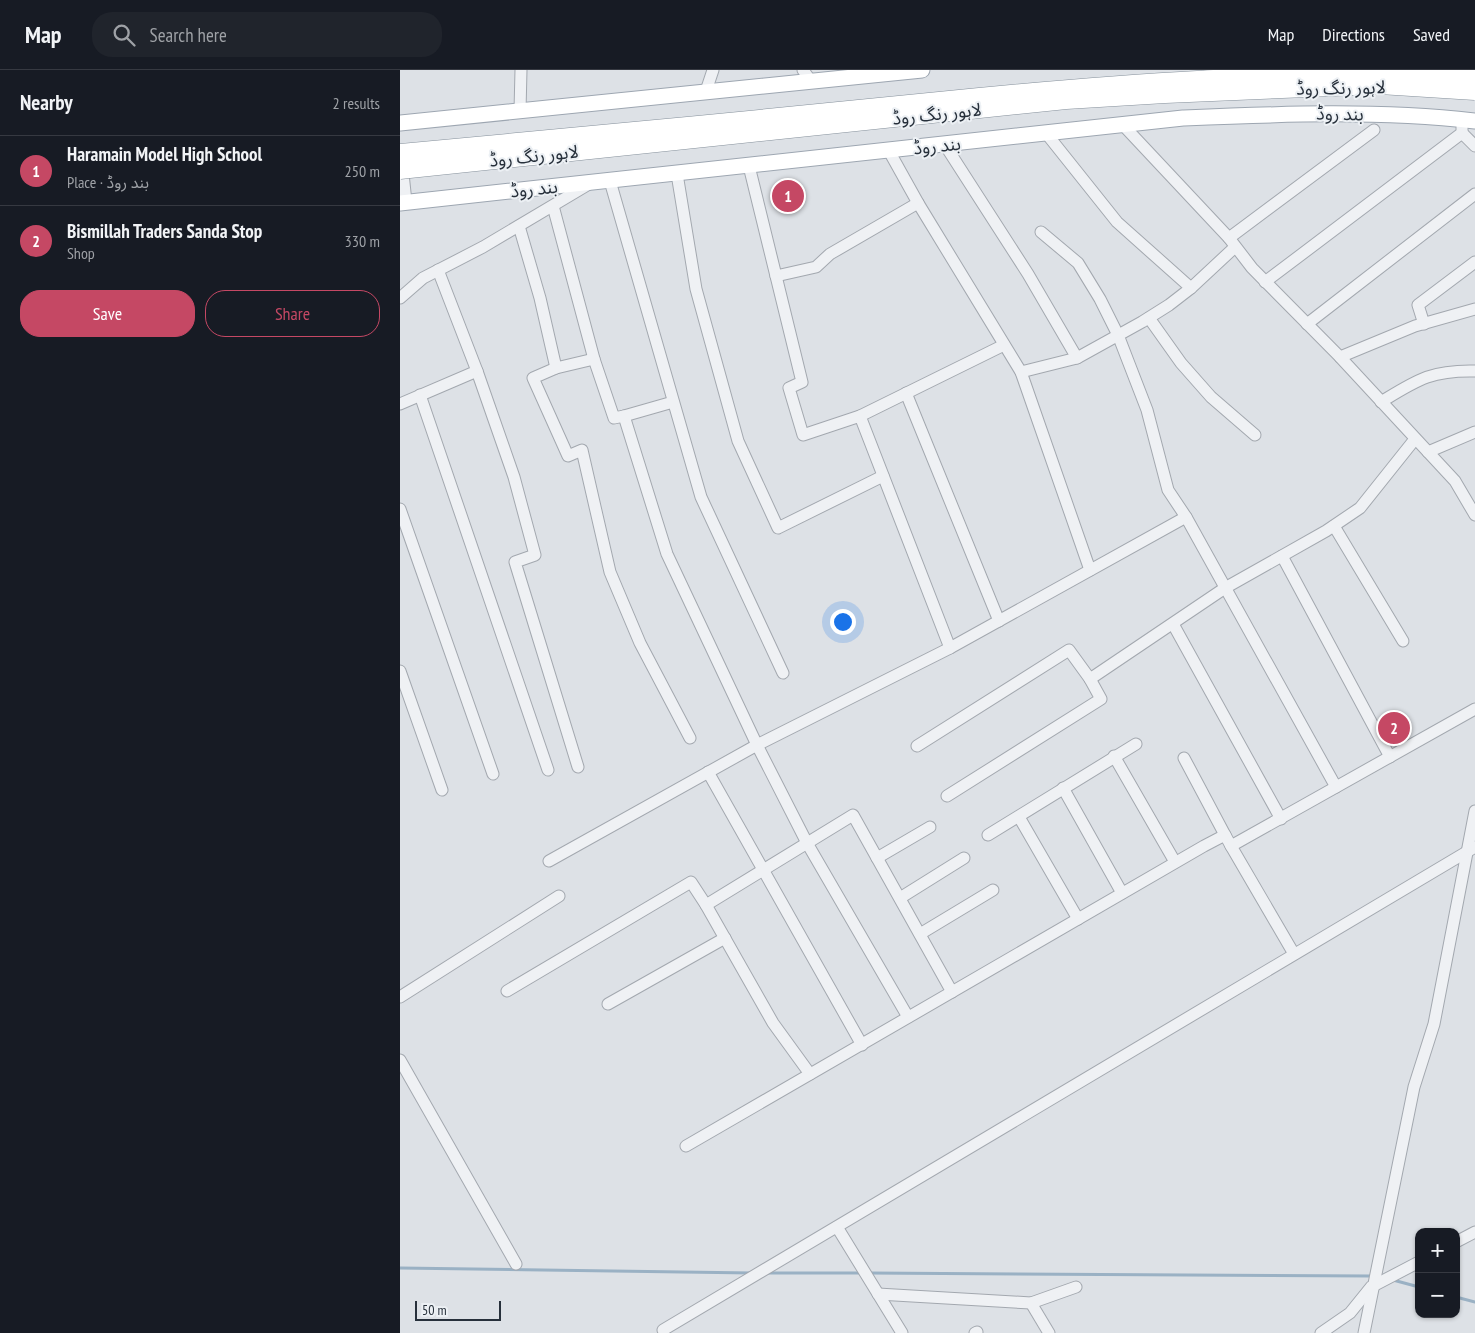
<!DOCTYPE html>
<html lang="en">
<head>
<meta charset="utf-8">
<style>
	body { margin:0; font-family:"PT Sans Narrow","Noto Sans Arabic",sans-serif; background:#20242c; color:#f1f3f6 }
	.controls { position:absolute; right:15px; bottom:15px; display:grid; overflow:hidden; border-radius:10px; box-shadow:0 1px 4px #0004 }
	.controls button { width:45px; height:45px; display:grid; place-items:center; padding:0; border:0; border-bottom:1px solid #363941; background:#171b24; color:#f1f3f6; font:25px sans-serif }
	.scale { position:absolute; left:15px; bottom:12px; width:86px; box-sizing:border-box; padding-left:5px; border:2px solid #27303b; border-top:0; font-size:14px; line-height:18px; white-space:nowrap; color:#27303b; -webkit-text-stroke:4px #ecf0f4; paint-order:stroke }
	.you { position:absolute; left:442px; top:551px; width:18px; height:18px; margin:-12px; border:4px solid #fff; border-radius:50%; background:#1a73e8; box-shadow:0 0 0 8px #1a73e833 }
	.badge { display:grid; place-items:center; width:32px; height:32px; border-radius:50%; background:#c54864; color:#fff; font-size:16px; font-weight:700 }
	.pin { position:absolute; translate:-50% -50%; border:2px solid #fff; box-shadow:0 1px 5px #0006 }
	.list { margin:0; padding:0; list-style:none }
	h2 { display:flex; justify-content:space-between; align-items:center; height:65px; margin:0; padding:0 20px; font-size:21px }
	h2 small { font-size:16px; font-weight:400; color:#9ea1a6 }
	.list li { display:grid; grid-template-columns:32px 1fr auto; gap:15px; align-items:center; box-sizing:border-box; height:70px; padding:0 20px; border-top:1px solid #363941 }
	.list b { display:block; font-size:19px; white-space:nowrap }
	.list p { margin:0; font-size:16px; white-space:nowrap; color:#9ea1a6 }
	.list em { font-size:16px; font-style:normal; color:#9ea1a6 }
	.actions { display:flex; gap:10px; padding:15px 20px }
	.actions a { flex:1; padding:11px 0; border:1px solid #c54864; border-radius:20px; text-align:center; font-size:18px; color:#c54864 }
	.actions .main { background:#c54864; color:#fff }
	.icon { flex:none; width:28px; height:28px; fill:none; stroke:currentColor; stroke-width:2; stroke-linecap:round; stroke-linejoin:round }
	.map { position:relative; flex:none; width:1075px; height:1263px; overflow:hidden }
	header { display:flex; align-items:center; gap:30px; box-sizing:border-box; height:70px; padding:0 25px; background:#171b24; border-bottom:1px solid #363941 }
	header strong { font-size:24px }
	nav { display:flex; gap:28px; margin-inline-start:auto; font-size:18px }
	.search { width:350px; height:45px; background:#20242c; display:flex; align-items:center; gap:12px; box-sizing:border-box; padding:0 18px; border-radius:20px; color:#9ea1a6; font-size:19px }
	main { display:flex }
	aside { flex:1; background:#171b24 }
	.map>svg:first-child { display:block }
</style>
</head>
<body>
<header>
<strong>Map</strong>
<div class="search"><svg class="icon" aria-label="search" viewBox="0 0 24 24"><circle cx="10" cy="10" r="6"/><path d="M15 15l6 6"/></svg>Search here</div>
<nav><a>Map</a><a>Directions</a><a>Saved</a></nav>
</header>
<main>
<aside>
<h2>Nearby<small>2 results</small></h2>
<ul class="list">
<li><span class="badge">1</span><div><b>Haramain Model High School</b><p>Place · بند روڈ</p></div><em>250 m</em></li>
<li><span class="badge">2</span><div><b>Bismillah Traders Sanda Stop</b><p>Shop</p></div><em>330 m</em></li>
</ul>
<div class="actions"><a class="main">Save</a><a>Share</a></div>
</aside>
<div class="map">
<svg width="1075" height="1263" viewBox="0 0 1075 1263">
	<rect width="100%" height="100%" fill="#dde1e6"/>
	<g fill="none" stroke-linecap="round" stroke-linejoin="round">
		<!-- stream -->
		<g stroke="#9ab1c4" stroke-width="3">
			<path d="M0 1198 352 1203"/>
			<path d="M368 1203H462"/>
			<path d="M468 1203 972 1206"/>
			<path d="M993 1210 1019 1217"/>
			<path d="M1056 1227 1075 1232"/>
		</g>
		<defs>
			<g id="minor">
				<path d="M403 0 411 11"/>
				<path d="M306 21 313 0"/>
				<path d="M120 41 121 0"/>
				<path d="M723 55 829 168 852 198 940 287 1055 411 1075 445"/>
				<path d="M646 63 717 152 791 218"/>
				<path d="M1062 63 1075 76"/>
				<path d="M545 75 628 204 677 288"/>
				<path d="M2 94 6 132"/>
				<path d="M349 96 402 312 389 318 403 365 460 346 550 578"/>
				<path d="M277 104 296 219 338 371 378 458 483 406"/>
				<path d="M210 111 301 427 383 603"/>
				<path d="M518 133 621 302 690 500"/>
				<path d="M153 136 194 289"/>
				<path d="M119 156 140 228 156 298 194 289 214 348 224 346"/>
				<path d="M641 162 678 193 700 229 718 265 747 340 768 420 786 447"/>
				<path d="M829 168 974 60"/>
				<path d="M376 206 416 197 430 184 518 133 489 81"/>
				<path d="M865 212 1062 63V49"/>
				<path d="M0 228 23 208 83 177 189 114"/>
				<path d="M749 248 781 293 811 327 855 365"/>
				<path d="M907 254 1075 124"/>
				<path d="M1024 254 1018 235 1075 192"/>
				<path d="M940 287 1015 256 1075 239"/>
				<path d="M156 298 133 308 168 386 182 380 210 502 240 573 290 668"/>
				<path d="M77 301 114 407 135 485 115 492 178 697"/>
				<path d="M621 302 677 288 742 252 769 235 791 218 835 177"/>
				<path d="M506 323 599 551"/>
				<path d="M20 325 148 700"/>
				<path d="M273 332 224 346 267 484 357 675 550 578 786 447 936 717"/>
				<path d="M981 332C1017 310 1031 300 1075 301"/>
				<path d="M0 334 77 301 38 200"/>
				<path d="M460 346 604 275"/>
				<path d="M1028 382 1075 362"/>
				<path d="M0 439 93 704"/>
				<path d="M934 456 1003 571"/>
				<path d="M882 486 990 687"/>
				<path d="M773 554 881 749"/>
				<path d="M0 601 42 720"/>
				<path d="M517 676 669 580 690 609 825 518 926 461 960 438 1015 369"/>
				<path d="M714 686 775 792"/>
				<path d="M784 688 825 765"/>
				<path d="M308 702 462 975"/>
				<path d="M663 718 722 823"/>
				<path d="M547 726 701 629 690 609"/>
				<path d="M619 747 678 849"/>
				<path d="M588 765 736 674"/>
				<path d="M831 776 894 884"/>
				<path d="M477 788 530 757"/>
				<path d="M149 791 357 675 407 773 508 947"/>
				<path d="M500 828 564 788"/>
				<path d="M520 864 593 820"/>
				<path d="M107 921 291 812 306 835"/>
				<path d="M0 927 159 826"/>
				<path d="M208 934 325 868"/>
				<path d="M0 990 116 1194"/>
				<path d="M410 1004 373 953 306 835 453 745 552 922"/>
				<path d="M286 1076 804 776 825 765 831 776 1075 639"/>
				<path d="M437 1157 502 1263"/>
				<path d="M1056 1172 1075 1162"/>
				<path d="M478 1224 631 1233 676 1217"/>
				<path d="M631 1233 649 1263"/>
				<path d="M263 1260 1075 777"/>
				<path d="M575 1263 577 1262"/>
				<path d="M921 1263 950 1243 971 1217 1019 1192"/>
				<path d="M964 1263 1014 1017 1034 954 1075 741"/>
			</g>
			<g id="major">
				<path d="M0 53 522 0"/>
				<path d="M0 133 783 48C881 44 978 40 1075 51"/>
			</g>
		</defs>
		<!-- minor casing -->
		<use href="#minor" stroke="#a3a8af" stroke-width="13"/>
		<!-- major casing -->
		<use href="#major" stroke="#9da6b1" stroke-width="17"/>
		<!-- minor -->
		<use href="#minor" stroke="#eff1f4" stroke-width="11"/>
		<!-- major -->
		<use href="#major" stroke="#fff" stroke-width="15"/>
		<defs>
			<g id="highway-bridge">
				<path d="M0 83C176 67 353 50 529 32 711 13 892 0 1075 6"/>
				<path d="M0 100 666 30 765 24 980 15 1075 21"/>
			</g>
		</defs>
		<!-- highway-bridge casing -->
		<use href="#highway-bridge" stroke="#85909b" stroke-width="19" stroke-linecap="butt"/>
		<!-- highway-bridge -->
		<use href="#highway-bridge" stroke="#fff" stroke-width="18"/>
	</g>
	<g text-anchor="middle" stroke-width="4" stroke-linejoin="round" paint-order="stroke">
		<!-- street labels -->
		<g font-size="18" fill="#27303b" stroke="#ecf0f4">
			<text transform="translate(941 18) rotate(-1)" y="6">لاہور رنگ روڈ</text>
			<text transform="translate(537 44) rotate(-6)" y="6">لاہور رنگ روڈ</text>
			<text transform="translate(940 44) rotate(1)" y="6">بند روڈ</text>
			<text transform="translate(537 76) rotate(-6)" y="6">بند روڈ</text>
			<text transform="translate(134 86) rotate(-6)" y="6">لاہور رنگ روڈ</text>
			<text transform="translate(134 119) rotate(-6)" y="6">بند روڈ</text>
		</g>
	</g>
</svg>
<div class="controls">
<button>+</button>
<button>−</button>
</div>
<div class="scale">50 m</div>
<div class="you"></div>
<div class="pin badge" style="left:388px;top:126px">1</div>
<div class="pin badge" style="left:994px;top:658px">2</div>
</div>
</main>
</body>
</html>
